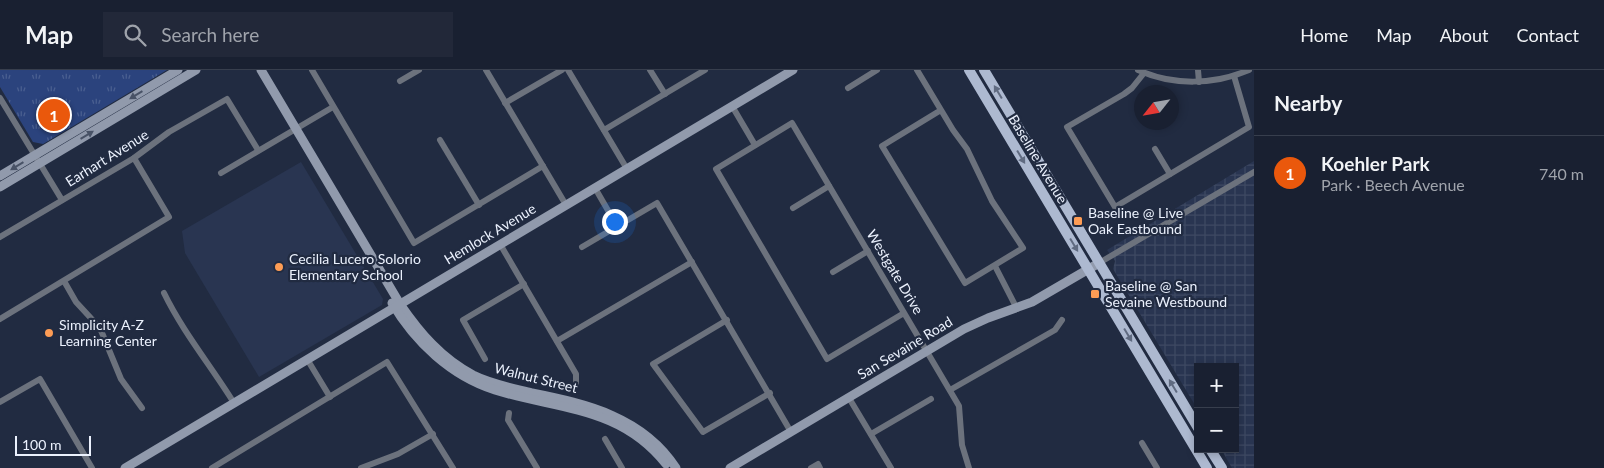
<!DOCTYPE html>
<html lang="en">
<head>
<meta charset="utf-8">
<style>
	body { margin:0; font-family:Lato,sans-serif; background:#222839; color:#f1f3f6 }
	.controls { position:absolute; right:15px; bottom:15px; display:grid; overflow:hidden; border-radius:0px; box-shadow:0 2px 8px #0003 }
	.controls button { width:45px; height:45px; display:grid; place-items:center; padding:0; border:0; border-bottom:1px solid #373e4d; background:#192031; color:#f1f3f6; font:25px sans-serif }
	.compass { position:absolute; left:1134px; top:15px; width:45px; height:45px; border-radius:50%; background:#192031; box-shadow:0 2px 8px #0003; rotate:239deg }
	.scale { position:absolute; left:15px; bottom:12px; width:76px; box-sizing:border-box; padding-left:5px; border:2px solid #ebf1fd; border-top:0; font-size:14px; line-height:18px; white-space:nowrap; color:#ebf1fd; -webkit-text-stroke:4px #212b41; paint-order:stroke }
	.you { position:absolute; left:614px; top:151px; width:18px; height:18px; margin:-12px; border:4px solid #fff; border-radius:50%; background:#1a73e8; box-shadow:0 0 0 8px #1a73e833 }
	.badge { display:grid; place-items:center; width:32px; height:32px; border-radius:50%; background:#ea580c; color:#fff; font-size:16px; font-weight:700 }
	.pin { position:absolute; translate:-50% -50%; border:2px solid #fff; box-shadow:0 1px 5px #0006 }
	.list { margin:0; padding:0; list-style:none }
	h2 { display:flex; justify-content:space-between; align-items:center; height:65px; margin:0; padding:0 20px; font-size:21px }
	h2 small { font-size:16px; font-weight:400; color:#9fa3ab }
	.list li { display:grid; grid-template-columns:32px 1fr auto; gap:15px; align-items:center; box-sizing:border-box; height:75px; padding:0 20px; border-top:1px solid #373e4d }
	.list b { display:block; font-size:19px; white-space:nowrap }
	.list p { margin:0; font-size:16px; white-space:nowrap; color:#9fa3ab }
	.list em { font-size:16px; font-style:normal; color:#9fa3ab }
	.icon { flex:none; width:28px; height:28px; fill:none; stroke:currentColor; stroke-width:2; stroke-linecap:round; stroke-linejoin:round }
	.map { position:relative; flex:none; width:1254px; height:398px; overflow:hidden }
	header { display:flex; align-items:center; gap:30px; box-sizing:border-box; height:70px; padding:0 25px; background:#192031; border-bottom:1px solid #373e4d }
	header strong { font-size:24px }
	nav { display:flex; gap:28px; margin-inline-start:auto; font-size:18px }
	.search { width:350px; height:45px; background:#222839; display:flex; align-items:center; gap:12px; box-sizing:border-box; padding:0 18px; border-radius:0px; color:#9fa3ab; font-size:19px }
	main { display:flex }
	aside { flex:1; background:#192031 }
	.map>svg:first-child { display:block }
</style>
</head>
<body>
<header>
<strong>Map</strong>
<div class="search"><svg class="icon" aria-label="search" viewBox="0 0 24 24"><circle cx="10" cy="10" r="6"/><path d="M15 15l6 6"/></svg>Search here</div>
<nav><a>Home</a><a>Map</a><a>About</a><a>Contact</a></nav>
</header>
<main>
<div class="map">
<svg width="1254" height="398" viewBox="0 0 1254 398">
	<defs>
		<pattern id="industrial-grid" width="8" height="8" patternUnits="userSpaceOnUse" patternTransform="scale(1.25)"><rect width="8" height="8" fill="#293551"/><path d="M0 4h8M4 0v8" fill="none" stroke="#3e4962"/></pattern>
		<pattern id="park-tufts" width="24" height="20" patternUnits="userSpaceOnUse" patternTransform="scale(1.25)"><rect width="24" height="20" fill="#2b437d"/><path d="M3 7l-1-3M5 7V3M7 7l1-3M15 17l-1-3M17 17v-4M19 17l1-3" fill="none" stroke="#4a5f90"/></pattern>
	</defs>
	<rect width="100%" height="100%" fill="#212b41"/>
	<!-- built -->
	<path fill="#293551" d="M301 92 383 229 382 235 259 307 185 183 182 161Z"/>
	<!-- industrial -->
	<path fill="url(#industrial-grid)" d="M1254 91V398H1232L1221 379H1235V297H1198V340L1113 199 1115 191 1107 180Z"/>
	<!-- park -->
	<path fill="url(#park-tufts)" d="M0 0H167L43 74 33 72 0 17Z"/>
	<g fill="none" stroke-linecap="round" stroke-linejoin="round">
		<!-- street -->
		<g stroke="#6c727d" stroke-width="6">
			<path d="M312 0 414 173 543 96"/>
			<path d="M486 0 566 135"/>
			<path d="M568 0 627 99"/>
			<path d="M650 0 665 24"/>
			<path d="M917 0 953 60 967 79 992 131 1023 178 965 213 882 76 941 40"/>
			<path d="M1138 0C1173 16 1214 15 1249 0"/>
			<path d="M1198 0 1199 12"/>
			<path d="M1144 3 1132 18 1124 24 1067 57 1115 137 1249 57 1234 6"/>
			<path d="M400 11 419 0"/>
			<path d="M848 18 877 0"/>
			<path d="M0 28 62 130"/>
			<path d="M505 33 562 0"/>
			<path d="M732 36 755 75"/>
			<path d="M604 60 705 0"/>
			<path d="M440 70 479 135"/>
			<path d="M1155 79 1170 104"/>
			<path d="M221 103 333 37"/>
			<path d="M595 118 617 156"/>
			<path d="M793 138 829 116"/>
			<path d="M0 167 134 88 169 62 227 29 258 80"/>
			<path d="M500 174 576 304V313"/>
			<path d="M582 177 657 133 791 362"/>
			<path d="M1099 193 1254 102"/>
			<path d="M995 196 1017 239"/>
			<path d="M833 202 868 181"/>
			<path d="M64 211 76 232 100 258 121 309 142 338"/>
			<path d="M164 223C183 262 211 296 234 333"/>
			<path d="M904 243 827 289 716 99 792 53 959 336 962 375 969 398"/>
			<path d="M0 249 169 147 134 88"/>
			<path d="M727 250 653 294 703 362 770 323"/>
			<path d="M557 271 692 192"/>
			<path d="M307 289 330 327"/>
			<path d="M485 289 463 250 524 214"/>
			<path d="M950 320 1055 260 1062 250"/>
			<path d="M849 328 891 398"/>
			<path d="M0 332 40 309 92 398"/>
			<path d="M509 343 508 350 537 398"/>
			<path d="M871 364 931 329"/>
			<path d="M605 369 622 398"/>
			<path d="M1142 373 1157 398"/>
			<path d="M212 398 387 292 453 398"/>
			<path d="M361 398 398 384 433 364"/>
			<path d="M811 398 818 394 820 398"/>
		</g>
		<!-- secondary -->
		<g stroke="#919aac" stroke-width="9">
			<path d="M261 0 400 234C420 263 441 288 473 305 491 314 512 318 532 323 587 334 643 347 676 398"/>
			<path d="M0 106 178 0"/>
			<path d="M0 117 196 0"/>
			<path d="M392 233C415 272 451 306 495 320 559 340 620 336 666 394"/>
			<path d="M125 398 793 0"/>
			<path d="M730 398 964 259 988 248 1032 232 1099 193"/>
		</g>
		<!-- primary -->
		<g stroke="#adb9d0" stroke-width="10">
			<path d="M969 0 1207 398"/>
			<path d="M984 0 1198 358"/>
			<path d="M1210 379 1222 398"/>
		</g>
	</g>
	<!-- one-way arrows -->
	<defs><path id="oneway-solid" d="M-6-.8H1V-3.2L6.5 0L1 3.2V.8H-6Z" transform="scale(1.25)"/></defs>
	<g fill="#606b81">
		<use href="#oneway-solid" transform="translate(998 22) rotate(-121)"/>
		<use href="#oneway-solid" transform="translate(1021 87) rotate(59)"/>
		<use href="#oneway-solid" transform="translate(1074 175) rotate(59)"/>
		<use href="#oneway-solid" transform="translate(1128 265) rotate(59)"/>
		<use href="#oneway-solid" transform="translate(1173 316) rotate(-121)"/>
	</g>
	<g fill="#485266">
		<use href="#oneway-solid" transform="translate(136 25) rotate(149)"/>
		<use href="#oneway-solid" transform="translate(87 65) rotate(-31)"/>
		<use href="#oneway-solid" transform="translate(17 96) rotate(149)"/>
	</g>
	<!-- markers -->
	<g fill="#fd9c55" stroke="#212b41" stroke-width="2">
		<rect x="1073" y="146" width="10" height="10" rx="2.5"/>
		<circle cx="279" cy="197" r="5"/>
		<rect x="1090" y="219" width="10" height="10" rx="2.5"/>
		<circle cx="49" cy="263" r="5"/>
	</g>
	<g text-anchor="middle" stroke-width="4.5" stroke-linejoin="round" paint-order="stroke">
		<!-- street labels -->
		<g font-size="14" fill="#ebf1fd" stroke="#212b41">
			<text transform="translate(107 88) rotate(-32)" y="5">Earhart Avenue</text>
			<text transform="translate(1038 89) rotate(59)" y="5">Baseline Avenue</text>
			<text transform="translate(490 164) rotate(-31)" y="5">Hemlock Avenue</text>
			<text transform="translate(895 202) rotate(59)" y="5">Westgate Drive</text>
			<text transform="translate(905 278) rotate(-31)" y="5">San Sevaine Road</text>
			<text transform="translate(536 308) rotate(14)" y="5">Walnut Street</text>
		</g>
		<!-- poi labels -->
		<g font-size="14" fill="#ebf1fd" stroke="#212b41" text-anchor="start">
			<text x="1088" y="148">Baseline @ Live<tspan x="1088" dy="16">Oak Eastbound</tspan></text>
			<text x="289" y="194">Cecilia Lucero Solorio<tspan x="289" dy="16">Elementary School</tspan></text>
			<text x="1105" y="221">Baseline @ San<tspan x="1105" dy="16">Sevaine Westbound</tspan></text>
			<text x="59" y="260">Simplicity A-Z<tspan x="59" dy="16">Learning Center</tspan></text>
		</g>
	</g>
</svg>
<div class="controls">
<button>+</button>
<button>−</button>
</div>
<svg class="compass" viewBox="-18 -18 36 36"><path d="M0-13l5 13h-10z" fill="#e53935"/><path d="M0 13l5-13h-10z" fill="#9fa3ab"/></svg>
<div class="scale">100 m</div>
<div class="you"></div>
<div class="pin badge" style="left:54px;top:45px">1</div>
</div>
<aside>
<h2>Nearby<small></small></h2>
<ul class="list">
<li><span class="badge">1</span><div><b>Koehler Park</b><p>Park · Beech Avenue</p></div><em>740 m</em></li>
</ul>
</aside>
</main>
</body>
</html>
